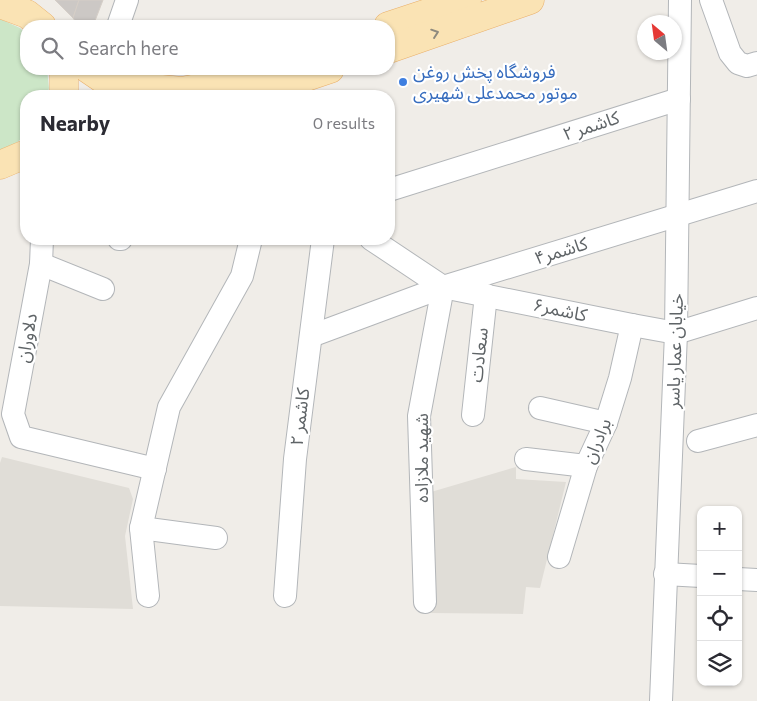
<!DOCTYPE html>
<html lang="en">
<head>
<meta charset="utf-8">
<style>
	body { margin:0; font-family:Commissioner,"Noto Sans Arabic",sans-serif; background:#f2f2f3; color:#2b2b33 }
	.controls { position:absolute; right:15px; bottom:15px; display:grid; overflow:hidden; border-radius:10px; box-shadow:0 1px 4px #0004 }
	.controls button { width:45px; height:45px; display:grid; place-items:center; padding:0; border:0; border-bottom:1px solid #e1e1e2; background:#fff; color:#2b2b33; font:25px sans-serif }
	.compass { position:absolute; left:637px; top:15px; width:45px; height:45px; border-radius:50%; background:#fff; box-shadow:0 1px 4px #0004; rotate:331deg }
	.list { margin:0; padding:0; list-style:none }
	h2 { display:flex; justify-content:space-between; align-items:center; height:65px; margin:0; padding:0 20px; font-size:21px }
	h2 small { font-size:16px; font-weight:400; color:#7c7c81 }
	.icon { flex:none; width:28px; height:28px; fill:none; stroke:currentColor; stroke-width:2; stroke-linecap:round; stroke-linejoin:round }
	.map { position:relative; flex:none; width:757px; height:701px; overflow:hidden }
	.search { position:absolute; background:#fff; box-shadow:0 1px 4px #0004; left:20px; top:20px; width:375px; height:55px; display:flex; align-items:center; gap:12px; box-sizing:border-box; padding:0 18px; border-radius:20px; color:#7c7c81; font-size:19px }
	.panel { position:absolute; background:#fff; box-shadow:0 1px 4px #0004; left:20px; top:90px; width:375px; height:155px; border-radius:20px }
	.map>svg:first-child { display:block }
</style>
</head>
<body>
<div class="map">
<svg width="757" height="701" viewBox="0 0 757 701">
	<rect width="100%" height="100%" fill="#f0ede8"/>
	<!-- education -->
	<g fill="#e0ddd7">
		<path d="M2 457 129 488 133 499 125 536 133 609 0 606V463Z"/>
		<path d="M516 467V479L566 482 540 588 526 587 523 614 429 613 431 492Z"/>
	</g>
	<!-- green -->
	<path fill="#cce6c7" d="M0 19 20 28 26 34V69H47L49 88 47 96H26V135L16 143 0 150Z"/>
	<!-- building -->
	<g fill="#ccc8c5" stroke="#d5cec7">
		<path d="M55 0H79L73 18Z"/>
		<path d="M79 0H103L93 26H79L73 18Z"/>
	</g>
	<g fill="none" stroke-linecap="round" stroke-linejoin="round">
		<defs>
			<g id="minor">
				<path d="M711 0 730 53 738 63 747 66 757 63"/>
				<path d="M118 26 127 0"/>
				<path d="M389 190 679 99"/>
				<path d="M42 239 41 264 13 414 21 437 155 469"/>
				<path d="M119 239H121"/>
				<path d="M371 239 443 287 632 325 676 333 757 308"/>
				<path d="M41 264 103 289"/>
				<path d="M311 336 443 287 757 191"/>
				<path d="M540 408 606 423"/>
				<path d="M473 415 486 295"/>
				<path d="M698 441 757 425"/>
				<path d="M526 459 586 466"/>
				<path d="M141 528 216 538"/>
				<path d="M559 557 586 466 606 423 620 378 632 325"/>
				<path d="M665 574 701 576"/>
				<path d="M738 579 757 580"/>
				<path d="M148 596 141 528 169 407 242 276 251 239"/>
				<path d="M285 596 295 459 323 239"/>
				<path d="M425 602 419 416 443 287"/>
				<path d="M661 701 676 333 680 0"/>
			</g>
			<g id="major">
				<path d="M0 4 27 14 42 26"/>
				<path d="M388 26 467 0"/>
				<path d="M389 49 530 0"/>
				<path d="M64 69V96"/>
				<path d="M88 69 110 84 182 91 218 84 261 69"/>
				<path d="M250 96 330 69"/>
				<path d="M0 165 26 154"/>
			</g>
		</defs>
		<!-- minor casing -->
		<use href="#minor" stroke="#b3b6b9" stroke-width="24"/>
		<!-- major casing -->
		<use href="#major" stroke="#e9af69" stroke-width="29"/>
		<!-- minor -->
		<use href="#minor" stroke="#fff" stroke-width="22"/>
		<!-- major -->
		<use href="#major" stroke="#fae3b4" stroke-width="28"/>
	</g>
	<!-- one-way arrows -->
	<defs><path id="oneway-chevron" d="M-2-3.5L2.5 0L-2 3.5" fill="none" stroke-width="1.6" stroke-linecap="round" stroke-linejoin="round" transform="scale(1.25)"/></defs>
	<use stroke="#8e8a7e" href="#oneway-chevron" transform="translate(435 33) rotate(-19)"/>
	<!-- markers -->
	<circle fill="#3f7fe0" stroke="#fff" stroke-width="2" cx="403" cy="82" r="5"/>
	<g text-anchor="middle" stroke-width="4.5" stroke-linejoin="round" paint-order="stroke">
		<!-- shop labels -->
		<g font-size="18" fill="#366cbe" stroke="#fff" text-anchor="start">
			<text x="413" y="78">فروشگاه پخش روغن<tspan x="413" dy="21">موتور محمدعلی شهیری</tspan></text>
		</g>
		<!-- street labels -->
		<g font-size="18" fill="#5f6467" stroke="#fff">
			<text transform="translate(591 126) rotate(-18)" y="6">کاشمر ۲</text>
			<text transform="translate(561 251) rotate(-17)" y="6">کاشمر۴</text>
			<text transform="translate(560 310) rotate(12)" y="6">کاشمر۶</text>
			<text transform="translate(27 338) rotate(-80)" y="6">دلاوران</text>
			<text transform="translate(675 351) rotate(-88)" y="6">خیابان عمار یاسر</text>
			<text transform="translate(479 355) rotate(-84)" y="6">سعادت</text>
			<text transform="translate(300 417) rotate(-83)" y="6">کاشمر ۲</text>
			<text transform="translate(597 441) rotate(-67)" y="6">برادران</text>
			<text transform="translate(422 458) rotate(-90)" y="6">شهید ملازاده</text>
		</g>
	</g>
</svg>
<div class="controls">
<button>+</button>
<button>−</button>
<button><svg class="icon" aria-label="locate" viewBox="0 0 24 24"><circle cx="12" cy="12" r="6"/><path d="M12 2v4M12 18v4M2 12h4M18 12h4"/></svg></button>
<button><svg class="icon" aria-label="layers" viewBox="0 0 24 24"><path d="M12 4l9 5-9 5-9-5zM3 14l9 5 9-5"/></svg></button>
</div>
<svg class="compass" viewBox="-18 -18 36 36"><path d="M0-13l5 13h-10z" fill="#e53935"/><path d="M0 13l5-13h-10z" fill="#7c7c81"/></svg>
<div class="search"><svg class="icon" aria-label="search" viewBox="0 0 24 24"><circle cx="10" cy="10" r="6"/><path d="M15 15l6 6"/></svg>Search here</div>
<section class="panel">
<h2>Nearby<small>0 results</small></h2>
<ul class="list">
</ul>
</section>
</div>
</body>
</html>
